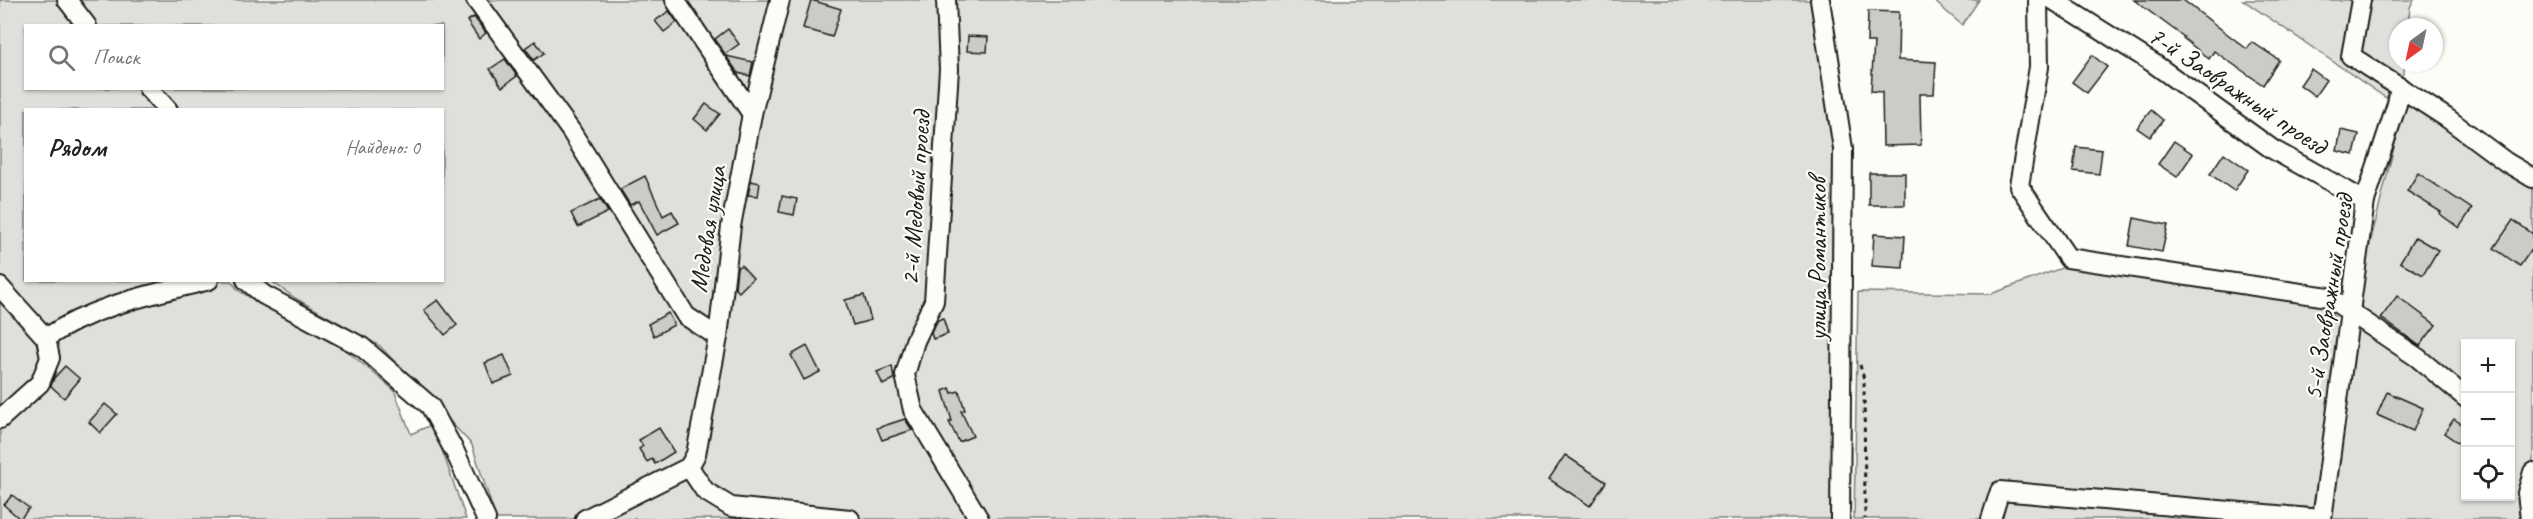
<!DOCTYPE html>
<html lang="ru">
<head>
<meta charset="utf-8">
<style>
	body { margin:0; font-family:Caveat,sans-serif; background:#f6f6f6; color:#202124 }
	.controls { position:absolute; right:18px; bottom:18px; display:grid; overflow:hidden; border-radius:0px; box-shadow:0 2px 4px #0004 }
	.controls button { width:54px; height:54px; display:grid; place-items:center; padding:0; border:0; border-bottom:2px solid #e0e0e0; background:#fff; color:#202124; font:30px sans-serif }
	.compass { position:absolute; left:2389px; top:18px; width:54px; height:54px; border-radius:50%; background:#fff; box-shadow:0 2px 4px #0004; rotate:213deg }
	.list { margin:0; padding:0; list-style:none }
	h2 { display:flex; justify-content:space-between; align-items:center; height:78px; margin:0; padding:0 24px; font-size:26px }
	h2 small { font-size:20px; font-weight:400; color:#757577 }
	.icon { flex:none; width:33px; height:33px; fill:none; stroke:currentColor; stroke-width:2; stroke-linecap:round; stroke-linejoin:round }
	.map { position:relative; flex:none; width:2533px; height:519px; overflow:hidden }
	.search { position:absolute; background:#fff; box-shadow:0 2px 4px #0004; left:24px; top:24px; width:420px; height:66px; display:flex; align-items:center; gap:15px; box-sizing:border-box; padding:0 21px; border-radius:0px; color:#757577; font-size:22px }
	.panel { position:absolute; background:#fff; box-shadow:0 2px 4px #0004; left:24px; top:108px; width:420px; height:174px; border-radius:0px }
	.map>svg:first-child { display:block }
</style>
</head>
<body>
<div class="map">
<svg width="2533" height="519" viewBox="0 0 2533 519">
	<rect width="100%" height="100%" fill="#fdfcf7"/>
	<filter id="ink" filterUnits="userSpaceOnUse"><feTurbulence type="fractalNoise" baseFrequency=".0167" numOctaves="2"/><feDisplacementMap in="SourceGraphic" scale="12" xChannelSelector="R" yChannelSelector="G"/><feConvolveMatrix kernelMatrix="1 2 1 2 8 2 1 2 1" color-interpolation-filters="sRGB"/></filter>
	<g filter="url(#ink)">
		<!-- green -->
		<g fill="#e0dfdb" stroke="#7e7e7c" stroke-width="1.5" fill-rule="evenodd">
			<path d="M0 0H1810L1828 97 1835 148 1831 519H496L472 445 380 346 295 298 271 281 442 280V110H26V280L231 281 238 290 257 302 347 351 394 390 411 434 433 424 466 519H0ZM26 26H442V88H26Z"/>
			<path d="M1933 0H1979L1962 25Z"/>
			<path d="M2243 0H2414L2410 7 2408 27H2398V63H2405L2404 72 2386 98Z"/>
			<path d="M2406 99 2533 181V519H2329L2354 308ZM2466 344H2510V496H2466Z"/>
			<path d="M2067 266 2320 304 2331 313 2341 325 2318 519H1854L1858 292 1991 294Z"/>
		</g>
		<!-- building -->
		<g fill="#cccbc8" stroke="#1c1c1c" stroke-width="1.5">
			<path d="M811 0 841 9 832 37 803 28Z"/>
			<path d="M2134 0H2183L2247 49 2252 42 2279 60 2263 85 2214 51 2209 59 2183 38 2184 37Z"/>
			<path d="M669 11 677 22 664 32 655 21Z"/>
			<path d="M1868 11 1899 12 1898 60 1936 62 1934 94H1920L1921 145 1883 146 1882 92 1871 91 1874 42H1867Z"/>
			<path d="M474 17 486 33 479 39 467 21Z"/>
			<path d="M728 29 739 44 725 54 715 39Z"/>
			<path d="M968 36 988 37 987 52 967 51Z"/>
			<path d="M535 41 544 53 534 60 525 48Z"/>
			<path d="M2092 55 2107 67 2087 93 2072 82Z"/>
			<path d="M726 56 753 62 750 76 738 73Z"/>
			<path d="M505 59 517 76 502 87 490 69Z"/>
			<path d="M2311 69 2326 80 2315 96 2300 85Z"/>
			<path d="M706 104 720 114 707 130 694 119Z"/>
			<path d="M2151 110 2163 120 2150 137 2137 128Z"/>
			<path d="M2341 130 2359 134 2354 155 2337 151Z"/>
			<path d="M2174 141 2193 154 2177 177 2158 164Z"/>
			<path d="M2076 147 2102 150 2099 174 2073 171Z"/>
			<path d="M2224 153 2248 170 2234 191 2210 174Z"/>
			<rect x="1869" y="173" width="36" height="32"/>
			<path d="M2418 173 2472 209 2459 228 2440 214 2441 212 2407 191Z"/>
			<path d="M645 176 663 216 672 211 679 223 657 235 639 201 630 205 620 189Z"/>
			<path d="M751 181 760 183 758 196 748 195Z"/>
			<path d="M782 196 797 199 794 215 779 212Z"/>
			<path d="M600 199 608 212 578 227 571 213Z"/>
			<path d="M2134 218 2168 225 2162 252 2129 246Z"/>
			<path d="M2513 220 2533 234V247L2520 266 2494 248Z"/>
			<path d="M1874 234 1905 236 1903 268 1872 266Z"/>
			<path d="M2415 237 2438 250 2423 275 2400 262Z"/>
			<path d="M741 265 753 278 739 292 735 288 737 268Z"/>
			<path d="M864 295 871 320 853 325 845 300Z"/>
			<path d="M2397 296 2436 325 2420 346 2381 318Z"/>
			<path d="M438 300 457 325 445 335 424 310Z"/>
			<path d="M668 313 674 325 654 336 648 324Z"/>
			<path d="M943 318 948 334 933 339 931 333 938 320Z"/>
			<path d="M807 346 820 372 804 380 791 355Z"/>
			<path d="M504 355 513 376 493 384 485 363Z"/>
			<path d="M65 366 80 379 64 398 51 386 54 378Z"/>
			<path d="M892 366 894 379 883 385 877 372Z"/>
			<path d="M950 388 952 393 959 391 965 410 961 411 973 436 959 442 949 422 952 421 943 391Z"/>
			<path d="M2387 392 2423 408 2413 431 2377 415Z"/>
			<path d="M105 404 117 414 100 433 89 422Z"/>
			<path d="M905 419 912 430 882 440 877 428Z"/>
			<path d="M2454 419 2466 427V448L2444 433Z"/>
			<path d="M659 428 674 452 655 464 652 459 647 462 639 449 643 446 639 440Z"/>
			<path d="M1565 455 1606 482 1590 506 1549 479Z"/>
			<path d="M12 495 29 508 20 519 4 505Z"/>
		</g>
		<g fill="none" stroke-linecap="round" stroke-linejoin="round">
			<defs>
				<g id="minor">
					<path d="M67 0 87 26"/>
					<path d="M476 0 571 131 686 316 718 337"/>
					<path d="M675 0 752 114"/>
					<path d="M946 0 949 69 934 301 915 341 905 375 913 410 979 519"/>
					<path d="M1820 0 1843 149 1840 519"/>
					<path d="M2038 0 2039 67 2019 186 2068 258 2328 297 2418 358 2466 398"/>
					<path d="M2053 0 2153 63 2272 149 2365 201"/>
					<path d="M2361 0 2351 56 2447 118 2506 162 2533 178"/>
					<path d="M148 88 168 110"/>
					<path d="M246 280 264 295 362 347 430 406 455 452 486 519"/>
					<path d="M0 287 46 338 50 358 40 383 0 419"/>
					<path d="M46 338C94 305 154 294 209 280"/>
					<path d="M689 467 696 454 718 337 731 226 752 114 780 0"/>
					<path d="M689 467 705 491 731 507 850 519"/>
					<path d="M585 519 689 467"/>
					<path d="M1991 519 2000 491 2322 519"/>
					<path d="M2322 519 2365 201 2397 104 2400 87"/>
					<path d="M2530 519 2527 493 2533 472"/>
				</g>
			</defs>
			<!-- minor casing -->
			<use href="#minor" stroke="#1c1c1c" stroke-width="22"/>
			<!-- path -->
			<path stroke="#1c1c1c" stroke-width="3" stroke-dasharray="4.5 4.5" stroke-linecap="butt" d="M1860 365 1864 379 1865 519"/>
			<!-- minor -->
			<use href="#minor" stroke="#fdfcf7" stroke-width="18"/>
		</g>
	</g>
	<g text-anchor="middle" stroke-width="4.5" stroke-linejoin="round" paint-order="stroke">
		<!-- street labels -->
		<g font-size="26" fill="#1c1c1c" stroke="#fdfcf7">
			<text transform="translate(2238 90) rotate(34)" y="9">7-й Заовражный проезд</text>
			<text transform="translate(915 198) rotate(-86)" y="9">2-й Медовый проезд</text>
			<text transform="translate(707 229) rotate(-81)" y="9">Медовая улица</text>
			<text transform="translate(1817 259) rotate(-90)" y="9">улица Романтиков</text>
			<text transform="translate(2328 297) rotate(-81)" y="9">5-й Заовражный проезд</text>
		</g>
	</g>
</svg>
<div class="controls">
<button>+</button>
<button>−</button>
<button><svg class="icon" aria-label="locate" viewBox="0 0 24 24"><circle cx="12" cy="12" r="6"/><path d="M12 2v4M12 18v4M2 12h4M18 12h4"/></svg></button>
</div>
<svg class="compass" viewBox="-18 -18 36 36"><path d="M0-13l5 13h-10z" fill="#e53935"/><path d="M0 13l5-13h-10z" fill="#757577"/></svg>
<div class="search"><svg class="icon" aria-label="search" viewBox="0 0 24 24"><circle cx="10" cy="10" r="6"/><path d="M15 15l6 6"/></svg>Поиск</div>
<section class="panel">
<h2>Рядом<small>Найдено: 0</small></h2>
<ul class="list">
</ul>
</section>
</div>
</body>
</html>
